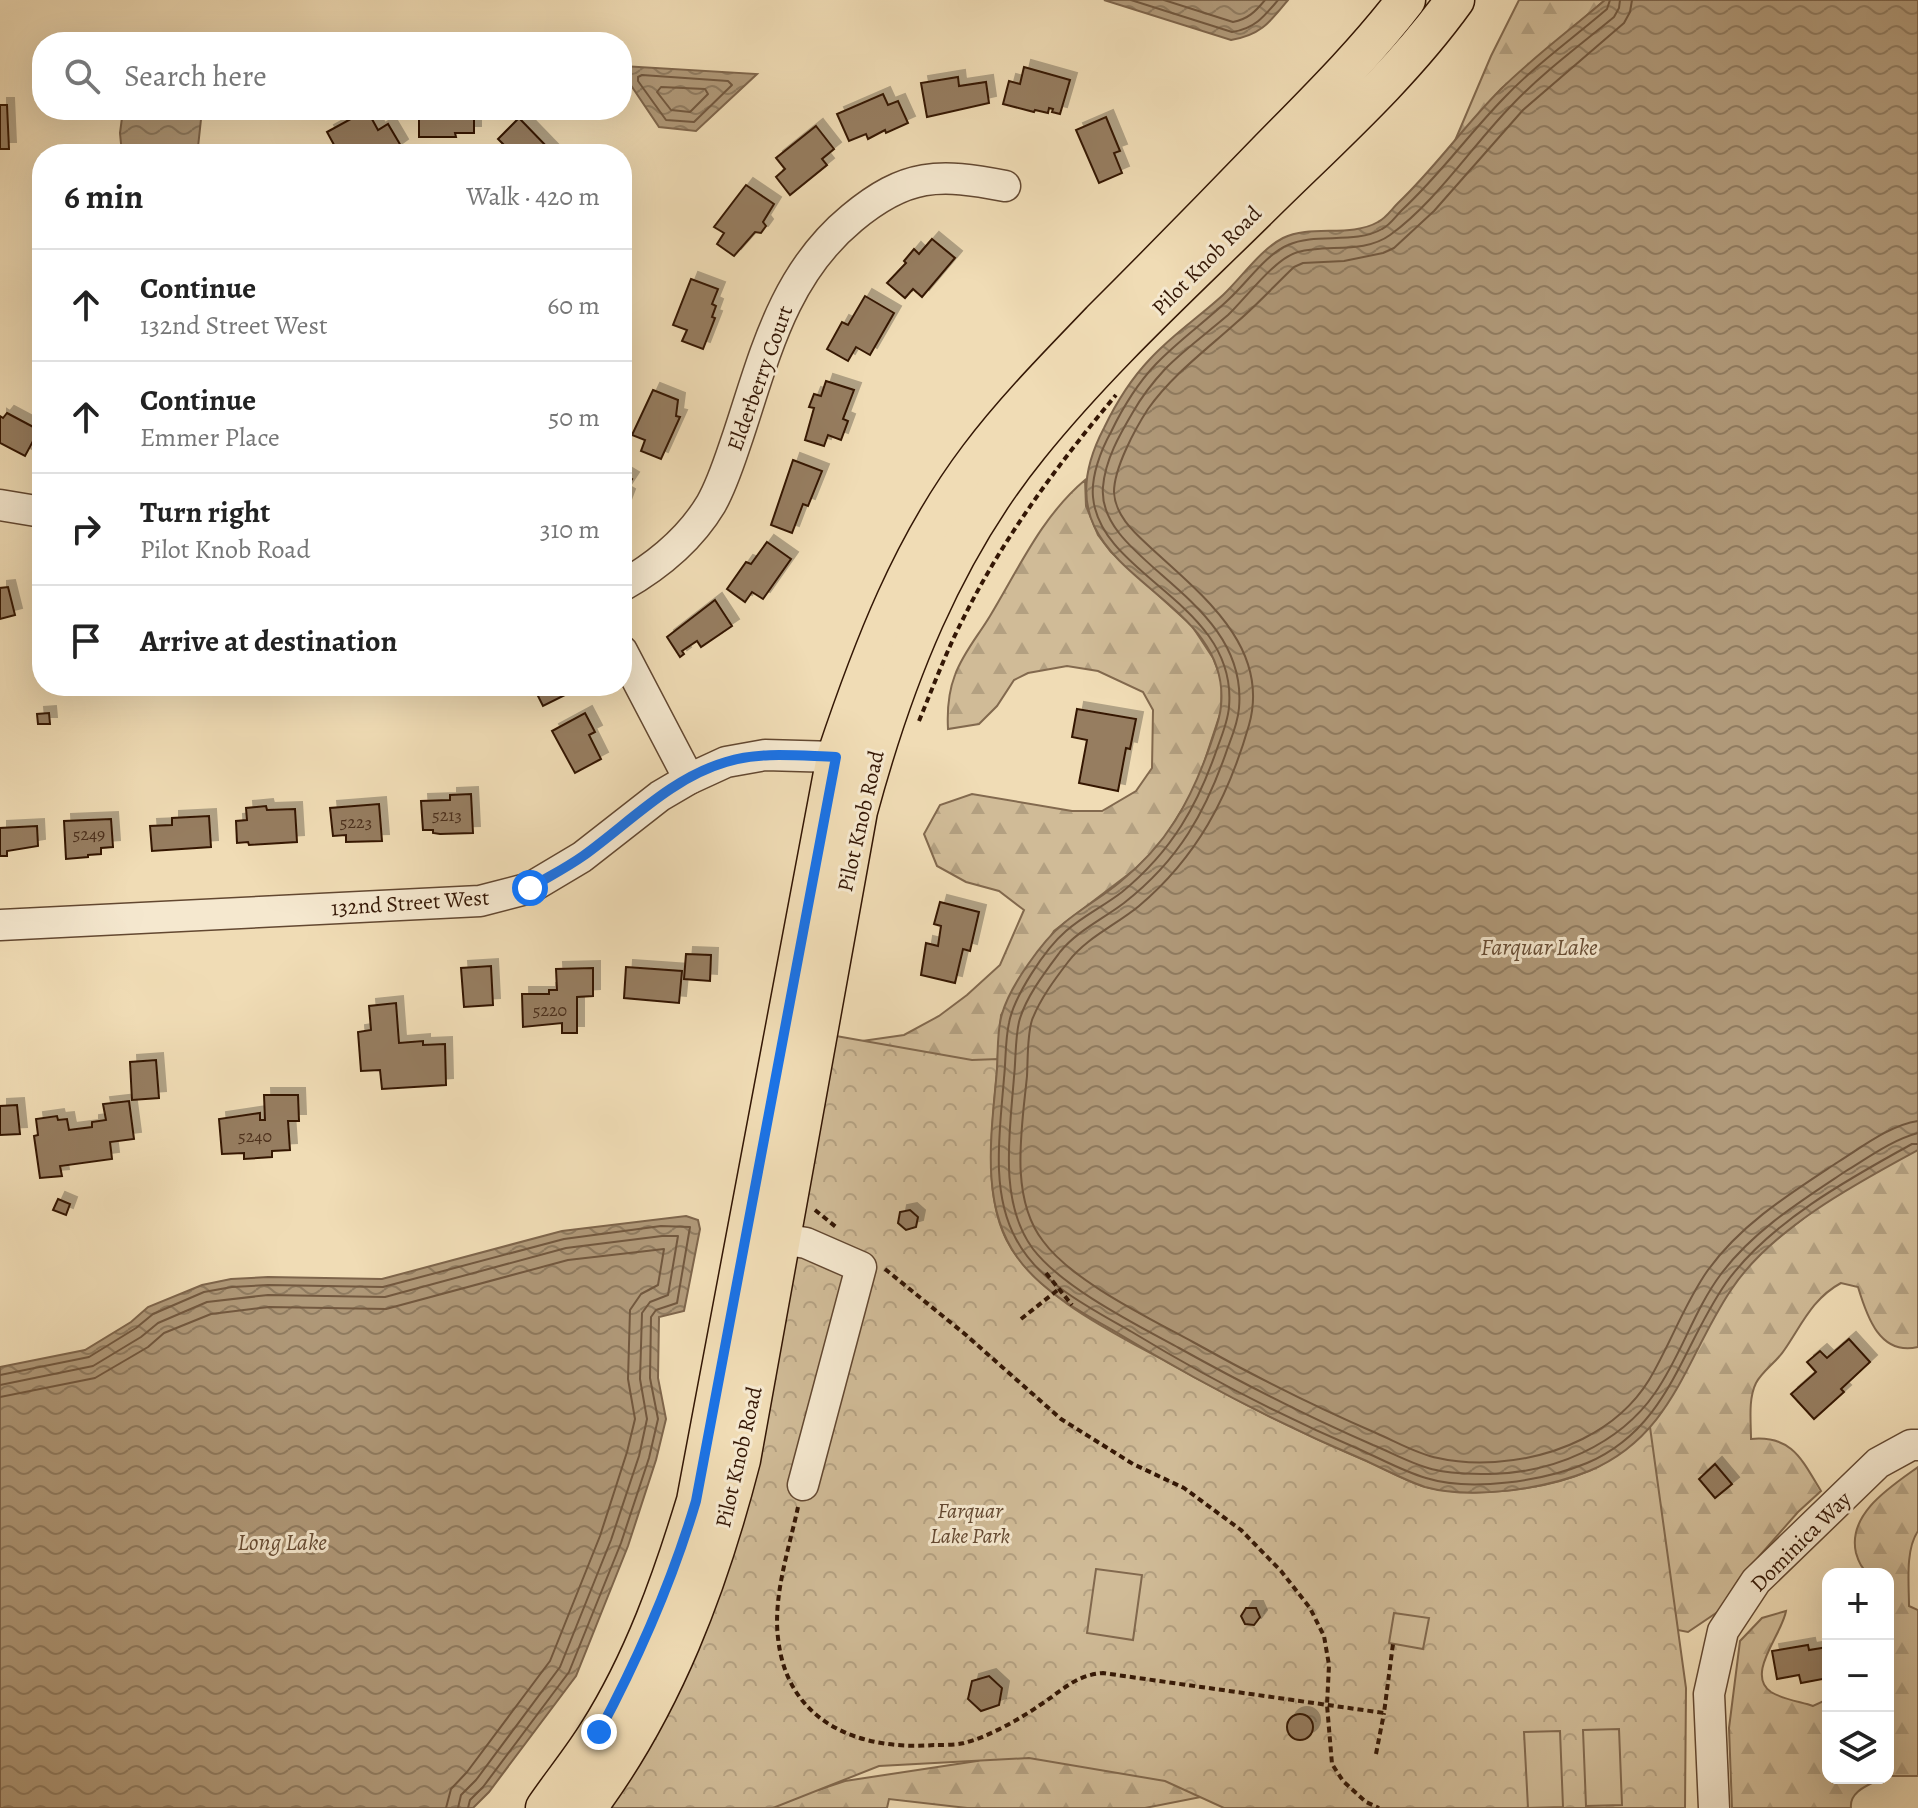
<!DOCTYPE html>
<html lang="en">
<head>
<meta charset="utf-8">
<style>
	body { margin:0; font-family:Alegreya,serif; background:#f6f6f6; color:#222 }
	.controls { position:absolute; right:24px; bottom:24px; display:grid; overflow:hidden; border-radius:16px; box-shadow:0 8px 32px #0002 }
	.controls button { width:72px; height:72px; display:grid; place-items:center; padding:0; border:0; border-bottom:2px solid #e0e0e0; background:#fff; color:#222; font:40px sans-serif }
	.stop { position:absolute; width:24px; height:24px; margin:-18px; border:6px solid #1a73e8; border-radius:50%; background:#fff }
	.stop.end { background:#1a73e8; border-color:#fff; box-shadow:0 2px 8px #0008 }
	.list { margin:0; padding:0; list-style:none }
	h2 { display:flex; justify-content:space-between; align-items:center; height:104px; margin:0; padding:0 32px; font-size:34px }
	h2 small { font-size:26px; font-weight:400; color:#767676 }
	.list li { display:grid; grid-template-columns:52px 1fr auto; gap:24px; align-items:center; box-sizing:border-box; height:112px; padding:0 32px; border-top:2px solid #e0e0e0 }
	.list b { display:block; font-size:30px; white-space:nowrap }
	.list p { margin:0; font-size:26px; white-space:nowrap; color:#767676 }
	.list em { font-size:26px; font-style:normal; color:#767676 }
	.icon { flex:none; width:44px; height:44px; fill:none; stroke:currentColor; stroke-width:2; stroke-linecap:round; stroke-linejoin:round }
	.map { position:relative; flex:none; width:1918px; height:1808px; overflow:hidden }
	.search { position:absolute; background:#fff; box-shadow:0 8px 32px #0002; left:32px; top:32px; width:600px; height:88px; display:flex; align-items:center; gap:20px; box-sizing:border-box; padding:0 28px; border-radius:32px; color:#767676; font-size:30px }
	.panel { position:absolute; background:#fff; box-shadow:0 8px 32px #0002; left:32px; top:144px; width:600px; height:552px; border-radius:32px }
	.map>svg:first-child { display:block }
</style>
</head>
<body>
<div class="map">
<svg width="1918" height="1808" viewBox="0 0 1918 1808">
	<defs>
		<pattern id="forest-firs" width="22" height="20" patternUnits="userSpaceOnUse" patternTransform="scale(2)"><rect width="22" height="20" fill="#d0bb97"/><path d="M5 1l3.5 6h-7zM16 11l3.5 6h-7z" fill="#b3a081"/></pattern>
		<pattern id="park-crowns" width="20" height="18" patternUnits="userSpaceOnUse" patternTransform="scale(2)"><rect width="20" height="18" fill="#d0bb97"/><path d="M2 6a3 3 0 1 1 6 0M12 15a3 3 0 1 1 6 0" fill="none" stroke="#b3a081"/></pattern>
		<pattern id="water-waves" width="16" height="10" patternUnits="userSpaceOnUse" patternTransform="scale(2)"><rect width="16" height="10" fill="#b09979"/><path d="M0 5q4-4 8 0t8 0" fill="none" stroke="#907c61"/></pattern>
		<filter id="shadow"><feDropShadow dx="7" dy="-7" stdDeviation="0" flood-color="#0004"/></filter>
	</defs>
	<rect width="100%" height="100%" fill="#f0dcb5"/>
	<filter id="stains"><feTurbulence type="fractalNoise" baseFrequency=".0025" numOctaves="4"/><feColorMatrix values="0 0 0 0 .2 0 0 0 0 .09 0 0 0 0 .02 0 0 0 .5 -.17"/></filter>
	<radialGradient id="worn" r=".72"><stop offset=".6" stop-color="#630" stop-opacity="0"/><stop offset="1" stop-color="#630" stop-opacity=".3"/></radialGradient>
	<!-- forest -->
	<g fill="url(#forest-firs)" stroke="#82694e" stroke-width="2">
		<path d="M1519 0H1605L1501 89 1454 143 1491 56Z"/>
		<path d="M1085 480 1086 506 1098 535 1111 552 1192 626 1213 658 1222 681 1221 711 1196 787 1160 845 1134 870 1054 931 1001 1015 995 1092 1043 1284 1129 1340 1318 1441 1681 1314 1918 1129V1347C1880 1356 1867 1317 1858 1287L1841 1283C1813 1298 1802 1324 1785 1349 1777 1362 1763 1370 1756 1383 1748 1399 1751 1422 1751 1439 1792 1435 1802 1460 1821 1491L1798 1512 1739 1579 1719 1611 1688 1632 1200 1538 862 1041 904 1035 939 1016 967 995 1000 965 1024 910 999 891 966 882 937 866 924 834 940 805 972 794 1072 811H1102L1136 791 1152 768 1153 710 1143 692 1098 671 1067 666 1028 673 1014 680 997 706 979 724 948 729C947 710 948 693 955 675 963 653 978 636 990 616 1019 568 1042 516 1085 480Z"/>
		<path d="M1918 1467V1531C1905 1550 1909 1584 1909 1606L1918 1610V1776H1888V1574C1868 1574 1862 1574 1856 1553 1847 1514 1890 1487 1918 1467Z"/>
		<path d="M1786 1611C1782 1635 1745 1674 1771 1692 1782 1699 1801 1702 1813 1706L1828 1699V1778H1882C1869 1785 1849 1791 1851 1808H1732L1729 1728 1740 1641 1762 1618Z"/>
		<path d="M1099 1720 1201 1797 1145 1808H967L889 1799 887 1808H656L818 1790 845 1781 977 1761Z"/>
	</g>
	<!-- park -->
	<path fill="url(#park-crowns)" stroke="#82694e" stroke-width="2" d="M819 1033 972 1060 998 1059C994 1113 981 1188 1006 1239 1034 1295 1114 1333 1167 1362 1233 1399 1299 1433 1369 1462 1388 1470 1410 1484 1430 1488 1479 1498 1545 1490 1591 1470 1614 1460 1632 1443 1650 1427L1686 1688 1685 1808H1224L1165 1781 1029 1758 879 1766 773 1808H587Z"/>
	<!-- garden -->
	<g fill="#d0bb97" stroke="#82694e" stroke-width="2">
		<path d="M1096 1569 1142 1575 1133 1640 1087 1633Z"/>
		<path d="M1394 1613 1429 1618 1423 1649 1389 1643Z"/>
		<path d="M1619 1729 1622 1805 1586 1806 1583 1730Z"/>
		<path d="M1560 1731 1563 1807 1528 1808 1524 1732Z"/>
	</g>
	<!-- water -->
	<g fill="url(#water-waves)" stroke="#7e654b" stroke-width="2">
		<path d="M1104 0H1288C1270 22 1261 35 1231 40Z"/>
		<path d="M1605 0H1918V1150C1855 1184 1771 1229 1731 1290 1686 1357 1673 1436 1589 1471 1544 1489 1472 1500 1425 1487 1404 1480 1382 1468 1362 1459 1277 1423 1195 1380 1116 1332 1081 1312 1041 1291 1017 1257 979 1204 992 1130 997 1069 998 1051 997 1030 1002 1014 1010 986 1042 941 1064 923 1082 908 1102 897 1120 882 1167 844 1190 802 1210 746 1214 733 1220 720 1221 706 1233 584 1025 578 1104 428 1116 403 1131 379 1150 359 1172 335 1199 317 1223 295 1242 277 1260 250 1283 238 1311 224 1350 238 1378 222 1386 218 1391 210 1398 203 1435 168 1464 126 1500 90 1532 58 1570 30 1605 0Z"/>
		<path d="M622 66 757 74 696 131 659 127 622 72Z"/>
		<path d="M123 110H202L198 147 191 154H122L120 133Z"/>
		<path d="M686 1216 698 1220 700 1229 684 1311 659 1317 658 1378 666 1419 656 1460 628 1546 576 1676 489 1792 473 1808H0V1367L85 1350 131 1322 148 1307 202 1285 231 1279 268 1277 382 1279 562 1231Z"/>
	</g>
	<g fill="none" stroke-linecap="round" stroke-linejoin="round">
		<!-- shore -->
		<g stroke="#72583f" stroke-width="2">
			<path d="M1131 0 1232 32C1254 29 1264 17 1278 0"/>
			<path d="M1164 0 1233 22C1248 19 1255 12 1265 0"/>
			<path d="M1610 0 1607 9C1572 39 1534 66 1503 99 1468 135 1439 176 1402 210 1395 217 1390 225 1382 229 1354 245 1316 232 1288 245 1265 255 1247 283 1228 300 1205 322 1178 341 1156 364 1138 383 1123 407 1111 432 1101 450 1091 476 1093 497 1100 577 1238 603 1229 707 1228 720 1223 733 1218 746 1198 805 1172 851 1122 892 1104 906 1083 916 1066 931 1045 949 1014 996 1009 1023 1005 1041 1006 1060 1004 1078 1000 1130 990 1192 1016 1239 1039 1283 1090 1308 1132 1332 1206 1377 1283 1417 1363 1451 1383 1460 1405 1472 1426 1478 1471 1492 1544 1481 1587 1463 1669 1428 1681 1347 1726 1283 1769 1223 1848 1179 1912 1144H1918"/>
			<path d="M1620 0 1619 8 1614 17C1579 46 1542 73 1511 106 1472 146 1436 202 1390 235 1364 254 1327 244 1298 252 1275 258 1246 298 1228 315 1207 333 1185 349 1166 368 1154 381 1142 396 1133 412 1120 434 1105 460 1103 487 1096 562 1249 597 1239 708 1238 722 1233 734 1228 747 1206 812 1179 860 1124 903 1103 919 1077 931 1060 952 1045 972 1025 998 1019 1022 1015 1039 1016 1059 1014 1077 1010 1131 998 1202 1033 1249 1063 1288 1135 1324 1179 1348 1242 1383 1306 1416 1373 1445 1393 1453 1415 1466 1436 1470 1453 1474 1474 1474 1490 1474 1553 1473 1619 1445 1655 1393 1681 1356 1694 1310 1721 1274 1754 1230 1801 1201 1846 1171 1869 1157 1892 1140 1918 1133"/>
			<path d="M1632 0 1630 12 1624 23 1523 110 1434 211 1394 248 1383 253 1344 261 1303 263 1294 267C1275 285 1257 305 1237 322 1206 350 1172 375 1148 409 1135 429 1114 468 1114 492 1115 516 1135 533 1151 548 1201 594 1271 647 1249 725 1228 798 1197 857 1139 906 1116 925 1086 938 1068 962 1055 979 1040 999 1032 1020 1027 1036 1028 1058 1027 1076 1022 1128 1009 1197 1043 1241 1072 1281 1149 1318 1193 1342 1252 1375 1313 1406 1376 1433 1395 1441 1417 1454 1438 1458 1455 1462 1478 1463 1495 1462 1555 1458 1617 1432 1649 1380 1670 1345 1684 1304 1708 1270 1742 1223 1791 1193 1838 1162 1862 1147 1890 1125 1918 1121"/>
			<path d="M642 75 728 81 732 85 694 122 666 120 638 81V77Z"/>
			<path d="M661 87 705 89 708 94 690 112 671 110 657 92Z"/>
			<path d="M0 1375 89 1357 136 1328 153 1314 204 1292 232 1287 268 1285 383 1287 564 1239 661 1226 690 1227 677 1303 656 1310 651 1317 650 1378 658 1419 649 1458 621 1543 569 1672 483 1787 470 1800 468 1808"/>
			<path d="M0 1385 93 1366 141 1337 158 1323 207 1302 268 1295 385 1297 566 1248 662 1236H678L668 1295 650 1302 642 1313 640 1379 647 1419 639 1456 611 1540 560 1667 476 1780 461 1795 458 1808"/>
			<path d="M0 1397 95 1378 148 1347 164 1333 211 1314 269 1307 386 1309 568 1260 664 1249 658 1285 641 1294 630 1310 628 1379 635 1419 627 1452 600 1536 550 1661 467 1772 451 1789 446 1808"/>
		</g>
	</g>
	<!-- building -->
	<g fill="#967d61" stroke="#341705" stroke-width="2" filter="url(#shadow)">
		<path d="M1024 67 1070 80 1060 114 1052 112 1053 109 1049 108 1048 113 1035 110 1034 112 1003 104 1009 81 1020 84Z"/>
		<path d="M958 77 959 86 986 82 989 103 927 117 921 83Z"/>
		<path d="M883 94 888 105 898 101 908 123 886 133 885 130 868 139 866 134 849 141 837 114Z"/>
		<path d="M0 105H7L9 149H0Z"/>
		<path d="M367 110 378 130 388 124 401 146 390 154H354L353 151 339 154 327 132Z"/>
		<path d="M419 110H474V133H455L456 137H419Z"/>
		<path d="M1106 117 1120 151 1114 153 1122 173 1099 183 1076 130Z"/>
		<path d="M519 118 552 152 550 154 504 152 508 149 498 139Z"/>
		<path d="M816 126 834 149 822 159 827 165 790 195 776 177 785 169 776 158Z"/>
		<path d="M746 185 774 204 763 222 766 226 761 233 755 232 734 256 717 244 724 233 714 227Z"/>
		<path d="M932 239 955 258 922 297 913 289 905 298 887 283 906 263 904 261 914 249 919 254Z"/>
		<path d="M691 279 718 289 712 304 716 306 712 317 715 318 703 349 682 341 687 330 673 325Z"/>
		<path d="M865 296 894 313 870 355 856 347 848 361 827 349 842 322 848 325Z"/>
		<path d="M826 381 854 390 843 419 848 421 841 440 828 435 824 446 805 440 814 408 809 407 814 394 821 396Z"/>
		<path d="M653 390 678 400 676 416 680 417 661 459 641 451 645 440 632 435Z"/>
		<path d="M7 413 39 430 25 456 0 443V416L3 418Z"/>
		<path d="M793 460 822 471 808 506 803 504 792 533 771 525Z"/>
		<path d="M622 473 632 479 623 493 628 496 622 512Z"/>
		<path d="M767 542 791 559 763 599 752 592 745 602 727 589 746 562 751 564Z"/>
		<path d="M42 579V601L34 602 33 580Z"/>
		<path d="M8 587 15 615 0 619V588Z"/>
		<path d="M715 600 732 626 701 647 697 641 682 651 684 654 680 657 667 637Z"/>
		<path d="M533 686H568L571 692 543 706Z"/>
		<path d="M1077 709 1136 719 1130 749 1126 748 1118 791 1079 783 1087 740 1072 737Z"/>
		<path d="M49 713 50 724H38L37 714Z"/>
		<path d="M585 713 595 732 589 735 601 759 575 773 552 731Z"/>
		<path d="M471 794 473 833 440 834 433 833V830H423L421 801 450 800V795Z"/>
		<path d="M379 804 382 841 346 842V835L333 836 330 808Z"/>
		<path d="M266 806 267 810 295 809 297 842 249 845 248 842 237 843 236 821 247 820 246 808Z"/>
		<path d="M209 816 211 847 152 851 150 826 172 825V818Z"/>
		<path d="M111 819 113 847 101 848V854L88 855V857L66 859 64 821Z"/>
		<path d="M37 826 38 846 7 851V856H0V828Z"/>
		<path d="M940 902 979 912 970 951 963 949 955 983 921 975 926 943 938 946 941 926 934 924Z"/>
		<path d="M686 954 711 955 710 981 684 979Z"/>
		<path d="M491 966 493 1005 464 1007 461 968Z"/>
		<path d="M626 967 682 971 679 1003 624 998Z"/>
		<path d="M593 968V996L577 997V1033H562V1023L523 1027 522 994H549V990H557L556 969Z"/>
		<path d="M396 1003 399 1043 423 1041V1045L445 1044 446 1085 382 1089 380 1070 361 1071 358 1032 371 1030 369 1006Z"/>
		<path d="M156 1060 159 1098 132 1100 130 1062Z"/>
		<path d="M264 1095H298L299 1121H288L290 1150 272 1151V1157L244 1159V1153L222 1154 219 1119 260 1113V1120H265Z"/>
		<path d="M129 1101 134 1139 110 1142 112 1159 60 1166 62 1176 40 1178 34 1136 38 1135 36 1119 57 1116 58 1120 67 1119 69 1130 92 1127V1122L106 1120 103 1104Z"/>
		<path d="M17 1105 20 1134 0 1135V1106Z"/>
		<path d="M58 1199 70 1204 66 1215 53 1210Z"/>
		<path d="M910 1210 918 1217 916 1227 906 1230 898 1223 900 1212Z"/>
		<path d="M1849 1339 1870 1362 1841 1389 1844 1392 1814 1419 1791 1394 1816 1372 1807 1362 1820 1351 1827 1358Z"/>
		<path d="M1715 1464 1732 1484 1715 1498 1699 1479Z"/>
		<path d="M1246 1608H1256L1260 1617 1254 1625 1245 1624 1241 1616Z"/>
		<path d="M1808 1645 1809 1650 1828 1647V1678L1801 1683 1799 1675 1777 1679 1772 1651Z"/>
		<path d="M989 1676 1002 1688 999 1705 981 1711 968 1699 972 1681Z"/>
		<circle cx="1300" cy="1727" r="13"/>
	</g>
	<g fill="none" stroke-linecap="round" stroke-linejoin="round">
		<defs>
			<g id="minor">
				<path d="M0 505 42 512"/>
				<path d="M622 586C657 566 690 539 711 504 723 483 730 459 738 436 765 355 783 275 852 218 906 173 939 173 1005 186"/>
				<path d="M622 651 689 779"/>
				<path d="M0 925 480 901 530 888 582 857 660 796 689 779 726 762 765 755 836 757"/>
				<path d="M759 1235 806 1243 861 1267 803 1485"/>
				<path d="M1714 1808 1709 1694 1723 1631 1756 1581 1878 1463 1911 1445H1918"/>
			</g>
			<g id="major">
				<path d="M545 1808C562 1783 582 1759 598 1733 643 1662 672 1580 696 1501L836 757C872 650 911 547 979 457 1016 408 1059 365 1101 321 1157 265 1212 209 1267 152 1315 103 1364 55 1406 0"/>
				<path d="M587 1808C664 1705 709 1584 741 1460L858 811C893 681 943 552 1029 446 1100 358 1184 282 1265 202 1331 137 1401 75 1455 0"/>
			</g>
		</defs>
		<!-- minor casing -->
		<use href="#minor" stroke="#634831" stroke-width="33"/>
		<!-- major casing -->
		<use href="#major" stroke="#341705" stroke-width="41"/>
		<!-- path -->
		<g stroke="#341705" stroke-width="4" stroke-dasharray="6 4" stroke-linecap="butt">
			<path d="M919 721C933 687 946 652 963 619 1003 538 1058 464 1116 395"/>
			<path d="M815 1210 836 1227"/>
			<path d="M885 1269 966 1335 1061 1419 1133 1464 1184 1488 1241 1530 1281 1571 1310 1608 1324 1636 1329 1665 1327 1705 1332 1764 1343 1781 1366 1802 1379 1808"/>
			<path d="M1046 1273 1072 1305"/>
			<path d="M1021 1319 1059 1289"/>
			<path d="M798 1507C789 1549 773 1595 778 1638 787 1722 858 1751 934 1745 943 1745 955 1745 964 1743 988 1737 1020 1719 1040 1705 1062 1691 1075 1675 1103 1673L1384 1713 1393 1644"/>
			<path d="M1376 1754 1384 1713"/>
		</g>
		<!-- minor -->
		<use href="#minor" stroke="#f5e8cf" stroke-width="30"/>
		<!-- major -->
		<use href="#major" stroke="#f0dcb5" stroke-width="38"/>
	</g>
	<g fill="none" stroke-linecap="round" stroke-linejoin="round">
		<!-- route -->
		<path stroke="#1a73e8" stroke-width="10" d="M530 888C548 877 566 868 583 856 629 823 671 778 726 762 761 751 800 756 836 757L696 1501C672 1582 639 1657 599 1732"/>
	</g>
	<g text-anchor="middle" stroke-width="6" stroke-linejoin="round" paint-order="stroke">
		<!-- number labels -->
		<g font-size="18" fill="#4c301c">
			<text x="447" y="821">5213</text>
			<text x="356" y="828">5223</text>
			<text x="89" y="840">5249</text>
			<text x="550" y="1016">5220</text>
			<text x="255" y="1142">5240</text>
		</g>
		<!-- street labels -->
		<g font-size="22" fill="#341705" stroke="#f5e8cf">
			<text transform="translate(1206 260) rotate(-45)" y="8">Pilot Knob Road</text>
			<text transform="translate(759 378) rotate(-70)" y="8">Elderberry Court</text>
			<text transform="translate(860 821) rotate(-77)" y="8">Pilot Knob Road</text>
			<text transform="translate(410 902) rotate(-4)" y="8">132nd Street West</text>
			<text transform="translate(738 1457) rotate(-77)" y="8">Pilot Knob Road</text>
			<text transform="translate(1800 1541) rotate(-45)" y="8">Dominica Way</text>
		</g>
		<!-- park labels -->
		<g font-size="22" font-style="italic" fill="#634831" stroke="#f5e8cf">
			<text x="970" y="1518">Farquar<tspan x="970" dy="25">Lake Park</tspan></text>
		</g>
		<!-- water labels -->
		<g font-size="24" font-style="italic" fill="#664b33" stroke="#f5e8cf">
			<text x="1539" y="955">Farquar Lake</text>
			<text x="282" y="1550">Long Lake</text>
		</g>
	</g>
	<rect width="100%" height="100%" filter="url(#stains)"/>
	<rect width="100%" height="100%" fill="url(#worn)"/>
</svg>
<div class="controls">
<button>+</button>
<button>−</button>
<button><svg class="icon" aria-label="layers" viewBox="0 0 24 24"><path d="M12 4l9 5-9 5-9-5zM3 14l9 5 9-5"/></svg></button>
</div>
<div class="stop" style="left:530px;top:888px"></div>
<div class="stop end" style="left:599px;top:1732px"></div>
<div class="search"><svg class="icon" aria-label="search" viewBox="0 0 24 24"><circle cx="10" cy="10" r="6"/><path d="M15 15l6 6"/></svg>Search here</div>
<section class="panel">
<h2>6 min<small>Walk · 420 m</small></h2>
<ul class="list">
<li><svg class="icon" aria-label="ahead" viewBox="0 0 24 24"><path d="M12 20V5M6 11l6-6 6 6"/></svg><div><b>Continue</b><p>132nd Street West</p></div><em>60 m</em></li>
<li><svg class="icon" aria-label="ahead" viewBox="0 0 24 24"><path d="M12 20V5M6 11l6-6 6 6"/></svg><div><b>Continue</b><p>Emmer Place</p></div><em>50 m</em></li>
<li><svg class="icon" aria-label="right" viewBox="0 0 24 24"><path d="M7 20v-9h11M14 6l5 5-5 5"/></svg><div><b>Turn right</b><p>Pilot Knob Road</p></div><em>310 m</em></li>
<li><svg class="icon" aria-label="arrive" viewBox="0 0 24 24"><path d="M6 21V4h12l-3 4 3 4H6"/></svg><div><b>Arrive at destination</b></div></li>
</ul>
</section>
</div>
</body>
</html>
